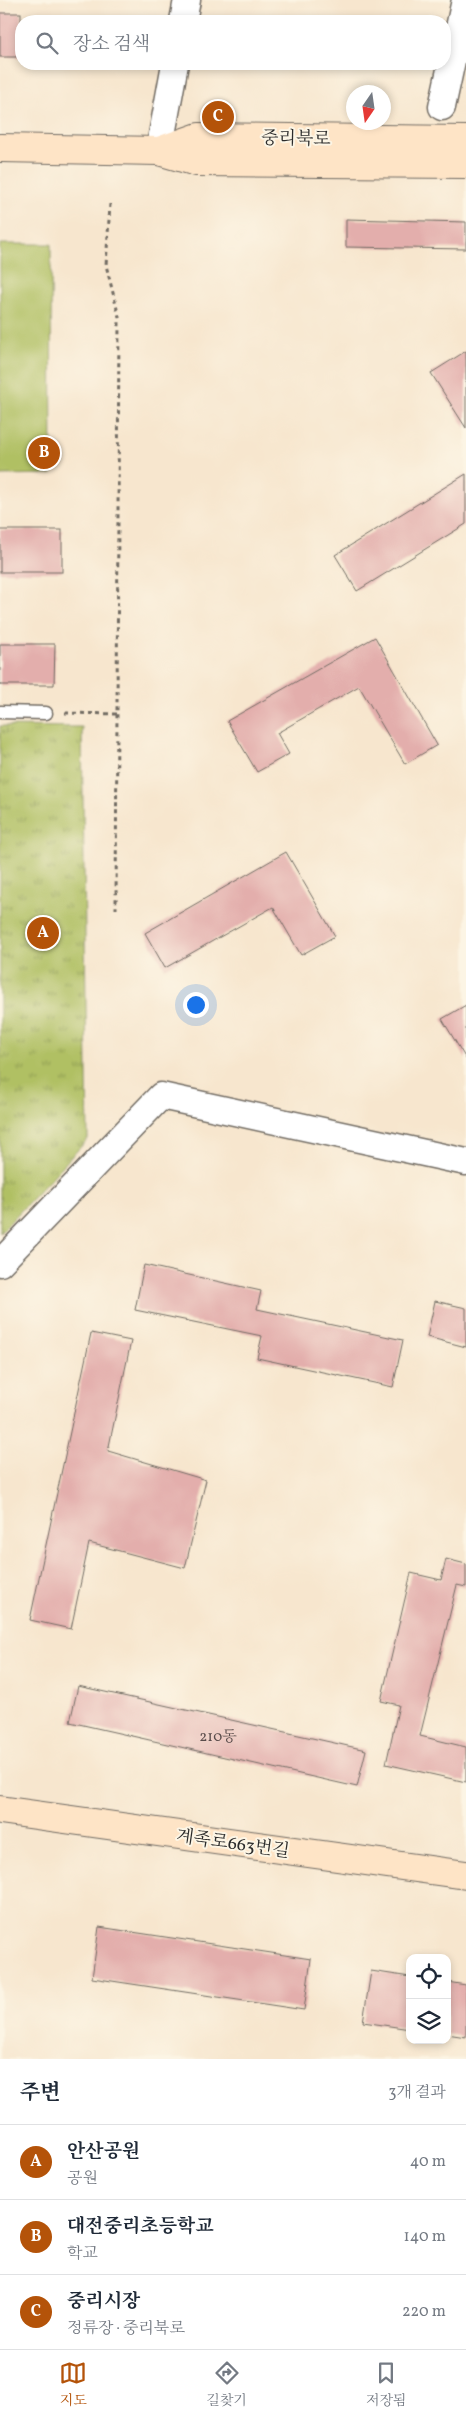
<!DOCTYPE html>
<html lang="ko">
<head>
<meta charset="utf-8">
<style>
	body { margin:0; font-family:Vollkorn,"Noto Serif KR",serif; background:#f6f6f7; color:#1f2937 }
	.controls { position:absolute; right:15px; bottom:15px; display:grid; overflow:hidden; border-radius:10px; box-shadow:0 2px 8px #0003 }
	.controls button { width:45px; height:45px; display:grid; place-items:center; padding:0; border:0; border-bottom:1px solid #e0e1e3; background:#fff; color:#1f2937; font:25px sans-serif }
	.compass { position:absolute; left:346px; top:85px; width:45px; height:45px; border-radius:50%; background:#fff; box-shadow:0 2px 8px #0003; rotate:193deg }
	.you { position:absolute; left:195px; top:1004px; width:18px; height:18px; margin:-12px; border:4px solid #fff; border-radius:50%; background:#1a73e8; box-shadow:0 0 0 8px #1a73e833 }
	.badge { display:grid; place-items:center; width:32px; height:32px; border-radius:50%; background:#b45309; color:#fff; font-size:16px; font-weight:700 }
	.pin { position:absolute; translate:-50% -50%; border:2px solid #fff; box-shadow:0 1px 5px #0006 }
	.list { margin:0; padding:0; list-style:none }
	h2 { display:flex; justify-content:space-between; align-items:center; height:65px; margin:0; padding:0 20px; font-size:21px }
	h2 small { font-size:16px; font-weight:400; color:#747a83 }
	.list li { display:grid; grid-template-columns:32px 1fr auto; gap:15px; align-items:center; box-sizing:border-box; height:75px; padding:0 20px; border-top:1px solid #e0e1e3 }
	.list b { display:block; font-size:19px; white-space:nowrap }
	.list p { margin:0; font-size:16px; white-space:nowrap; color:#747a83 }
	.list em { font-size:16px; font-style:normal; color:#747a83 }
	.icon { flex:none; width:28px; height:28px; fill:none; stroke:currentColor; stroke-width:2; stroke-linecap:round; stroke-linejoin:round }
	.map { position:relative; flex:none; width:466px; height:2059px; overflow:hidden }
	.search { position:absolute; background:#fff; box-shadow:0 2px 8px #0003; left:15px; right:15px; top:15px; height:55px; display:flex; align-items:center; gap:12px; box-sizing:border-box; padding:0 18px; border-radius:20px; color:#747a83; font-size:19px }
	.sheet { height:290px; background:#fff }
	nav { display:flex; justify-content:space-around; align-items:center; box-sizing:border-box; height:70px; border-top:1px solid #e0e1e3; background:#fff; font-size:14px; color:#747a83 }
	nav a { display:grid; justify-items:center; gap:2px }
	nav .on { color:#b45309 }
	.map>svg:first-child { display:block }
</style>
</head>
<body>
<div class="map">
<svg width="466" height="2059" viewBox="0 0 466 2059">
	<defs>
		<pattern id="park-tufts" width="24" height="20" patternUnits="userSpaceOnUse" patternTransform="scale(1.25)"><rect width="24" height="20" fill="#b0c063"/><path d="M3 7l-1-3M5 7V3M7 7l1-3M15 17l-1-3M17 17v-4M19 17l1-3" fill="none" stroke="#8f9c52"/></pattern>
	</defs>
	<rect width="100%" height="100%" fill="#fcf5e5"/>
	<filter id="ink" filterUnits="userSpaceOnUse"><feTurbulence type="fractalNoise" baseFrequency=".02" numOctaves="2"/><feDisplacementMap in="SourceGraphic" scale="10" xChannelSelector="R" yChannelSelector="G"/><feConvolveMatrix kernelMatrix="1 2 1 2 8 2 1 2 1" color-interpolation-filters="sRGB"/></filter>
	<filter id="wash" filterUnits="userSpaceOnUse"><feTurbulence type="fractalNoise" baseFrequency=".0096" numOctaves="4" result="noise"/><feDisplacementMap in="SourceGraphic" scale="20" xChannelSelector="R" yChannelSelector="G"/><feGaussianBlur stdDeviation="1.12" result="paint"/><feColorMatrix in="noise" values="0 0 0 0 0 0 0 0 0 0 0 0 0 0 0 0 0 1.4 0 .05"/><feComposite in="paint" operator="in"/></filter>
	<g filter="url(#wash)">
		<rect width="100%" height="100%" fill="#f7e6ce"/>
		<!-- park -->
		<path fill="url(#park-tufts)" stroke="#6e7647" d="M0 726 82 727 88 1139 0 1233Z"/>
		<!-- pitch -->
		<path fill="#b0c063" stroke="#6e7647" d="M0 244H51L52 474 0 475Z"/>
		<g id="blocks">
			<!-- building -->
			<g fill="#e3aeac">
				<rect x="0" y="13" width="21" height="44"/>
				<path d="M346 219 466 222V249L346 247Z"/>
				<path d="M466 351V428L431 373Z"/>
				<path d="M466 474V524L357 591 335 555Z"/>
				<rect x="0" y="530" width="62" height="42"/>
				<path d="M375 637 437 745 405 764 359 686 277 733 289 754 257 772 227 721Z"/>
				<path d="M0 644H55L54 685H0Z"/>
				<path d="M286 852 335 936 301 955 273 907 165 968 145 933Z"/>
				<path d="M466 1005V1059L442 1019Z"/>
				<path d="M144 1265 261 1291 257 1309 403 1340 393 1387 257 1358 262 1336 135 1310Z"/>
				<path d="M435 1301 466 1308V1347L427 1337Z"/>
				<path d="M91 1333 131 1341 108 1451 206 1480 185 1568 89 1543 71 1629 30 1620Z"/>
				<path d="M446 1559 466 1564V1587L457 1585 420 1736 466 1747V1782L386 1764 399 1705 381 1701 411 1573 441 1580Z"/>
				<path d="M78 1686 366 1750 357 1787 70 1722Z"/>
				<path d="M99 1927 311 1959 304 2010 92 1978Z"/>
				<path d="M371 1971 410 1977V2029L363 2022Z"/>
				<path d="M447 1982 466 1985V2037L447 2034Z"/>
			</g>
		</g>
	</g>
	<g filter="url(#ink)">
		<use href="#blocks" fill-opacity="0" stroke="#726c64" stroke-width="1"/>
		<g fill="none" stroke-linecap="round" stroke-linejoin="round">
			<defs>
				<path id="lane" d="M0 712 46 713"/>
				<g id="street">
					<path d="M183 21 187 0"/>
					<path d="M442 107 465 0"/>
					<path d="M159 151 175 64"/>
					<path d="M0 1263 161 1096 466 1162"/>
				</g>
				<g id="secondary">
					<path d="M0 148 159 151 197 162 466 164"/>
					<path d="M159 151 199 137 466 140"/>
					<path d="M0 1810 466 1875"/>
				</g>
			</defs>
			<!-- lane casing -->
			<use href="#lane" stroke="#726c64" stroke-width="15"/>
			<!-- street casing -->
			<use href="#street" stroke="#726c64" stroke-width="29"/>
			<!-- secondary casing -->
			<use href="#secondary" stroke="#726c64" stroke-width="30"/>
			<!-- path -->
			<g stroke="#726c64" stroke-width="3" stroke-dasharray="4 4" stroke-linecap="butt">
				<path d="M110 204 106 265 119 317 116 909"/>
				<path d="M65 713 117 714"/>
			</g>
			<!-- lane -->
			<use href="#lane" stroke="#fff" stroke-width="12"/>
			<!-- street -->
			<use href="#street" stroke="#fff" stroke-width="26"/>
			<!-- secondary -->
			<use href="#secondary" stroke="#fee4c6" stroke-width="28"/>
		</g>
	</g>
	<g text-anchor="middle" stroke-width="4" stroke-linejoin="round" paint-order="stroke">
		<!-- number labels -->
		<g font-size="15" fill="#594c4b">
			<text x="218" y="1741">210동</text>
		</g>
		<!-- street labels -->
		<g font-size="18" fill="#2b2b2b" stroke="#fcf5e5">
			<text transform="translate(296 138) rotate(1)" y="6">중리북로</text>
			<text transform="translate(233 1843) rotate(8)" y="6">계족로663번길</text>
		</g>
	</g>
</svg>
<div class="controls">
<button><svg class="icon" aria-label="locate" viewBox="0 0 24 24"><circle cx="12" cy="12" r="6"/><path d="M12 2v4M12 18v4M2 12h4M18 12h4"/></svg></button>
<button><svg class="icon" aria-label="layers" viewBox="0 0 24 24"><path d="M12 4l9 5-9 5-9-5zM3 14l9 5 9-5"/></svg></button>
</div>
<svg class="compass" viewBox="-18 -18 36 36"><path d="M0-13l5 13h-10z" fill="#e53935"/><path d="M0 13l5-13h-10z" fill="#747a83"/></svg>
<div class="you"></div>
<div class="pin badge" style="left:43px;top:933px">A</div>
<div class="pin badge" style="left:44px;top:453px">B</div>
<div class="pin badge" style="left:218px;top:117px">C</div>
<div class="search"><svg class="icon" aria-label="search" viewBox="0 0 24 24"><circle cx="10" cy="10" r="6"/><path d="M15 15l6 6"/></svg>장소 검색</div>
</div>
<section class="sheet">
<h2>주변<small>3개 결과</small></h2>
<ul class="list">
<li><span class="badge">A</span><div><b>안산공원</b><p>공원</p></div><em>40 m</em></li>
<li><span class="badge">B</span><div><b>대전중리초등학교</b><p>학교</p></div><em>140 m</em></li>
<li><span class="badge">C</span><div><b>중리시장</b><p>정류장 · 중리북로</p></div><em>220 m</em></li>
</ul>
</section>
<nav>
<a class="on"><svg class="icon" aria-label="map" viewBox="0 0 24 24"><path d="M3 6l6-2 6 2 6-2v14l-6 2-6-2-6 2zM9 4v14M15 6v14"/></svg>지도</a>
<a><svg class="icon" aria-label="directions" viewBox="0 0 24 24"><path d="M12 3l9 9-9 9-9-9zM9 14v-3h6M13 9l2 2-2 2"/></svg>길찾기</a>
<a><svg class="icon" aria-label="saved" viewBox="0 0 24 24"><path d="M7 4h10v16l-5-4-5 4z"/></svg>저장됨</a>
</nav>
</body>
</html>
